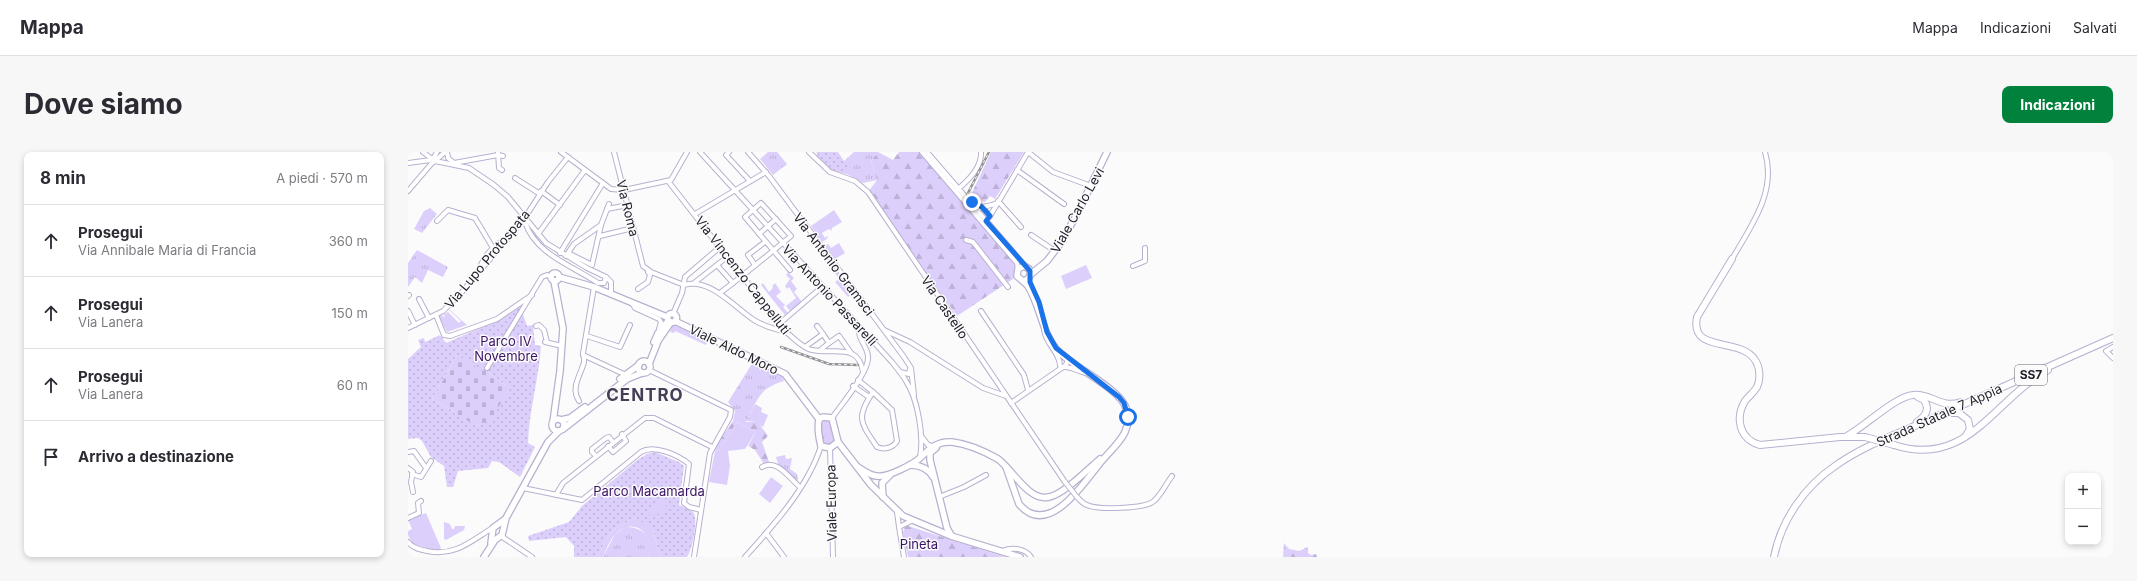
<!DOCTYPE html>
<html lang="it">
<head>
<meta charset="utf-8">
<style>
	body { margin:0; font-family:Inter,sans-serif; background:#f7f7f7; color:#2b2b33 }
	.controls { position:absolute; right:12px; bottom:12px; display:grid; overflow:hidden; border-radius:8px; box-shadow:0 2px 6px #0003 }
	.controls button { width:36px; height:36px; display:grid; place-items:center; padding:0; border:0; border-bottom:1px solid #e1e1e2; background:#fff; color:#2b2b33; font:20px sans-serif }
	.stop { position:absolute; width:12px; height:12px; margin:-9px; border:3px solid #1a73e8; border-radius:50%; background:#fff }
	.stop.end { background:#1a73e8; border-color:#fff; box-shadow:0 1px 4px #0008 }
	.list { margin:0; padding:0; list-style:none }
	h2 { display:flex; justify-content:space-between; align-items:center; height:52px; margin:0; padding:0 16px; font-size:17px }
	h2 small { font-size:13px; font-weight:400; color:#7c7c81 }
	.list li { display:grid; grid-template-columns:26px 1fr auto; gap:12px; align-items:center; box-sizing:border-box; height:72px; padding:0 16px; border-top:1px solid #e1e1e2 }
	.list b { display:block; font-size:15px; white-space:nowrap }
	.list p { margin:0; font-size:13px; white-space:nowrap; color:#7c7c81 }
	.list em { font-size:13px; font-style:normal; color:#7c7c81 }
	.icon { flex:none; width:22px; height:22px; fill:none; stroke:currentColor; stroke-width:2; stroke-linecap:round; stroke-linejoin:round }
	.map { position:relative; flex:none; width:1705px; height:405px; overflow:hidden; border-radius:8px }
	header { display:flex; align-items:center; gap:24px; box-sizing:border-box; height:56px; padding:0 20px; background:#fff; border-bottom:1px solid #e1e1e2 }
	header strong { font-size:19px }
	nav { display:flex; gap:22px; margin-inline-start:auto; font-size:14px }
	.intro { display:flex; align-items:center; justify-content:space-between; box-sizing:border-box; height:96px; padding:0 24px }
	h1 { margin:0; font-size:28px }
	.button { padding:10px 18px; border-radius:8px; background:#01823c; color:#fff; font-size:14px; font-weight:700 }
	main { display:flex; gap:24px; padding:0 24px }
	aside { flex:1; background:#fff; border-radius:8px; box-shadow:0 2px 6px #0003 }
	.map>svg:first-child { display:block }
</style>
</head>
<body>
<header>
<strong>Mappa</strong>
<nav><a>Mappa</a><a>Indicazioni</a><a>Salvati</a></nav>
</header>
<div class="intro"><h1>Dove siamo</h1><a class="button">Indicazioni</a></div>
<main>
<aside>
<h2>8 min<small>A piedi · 570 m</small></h2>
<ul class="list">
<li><svg class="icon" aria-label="ahead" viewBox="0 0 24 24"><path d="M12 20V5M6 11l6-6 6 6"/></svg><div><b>Prosegui</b><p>Via Annibale Maria di Francia</p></div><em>360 m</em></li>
<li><svg class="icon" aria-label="ahead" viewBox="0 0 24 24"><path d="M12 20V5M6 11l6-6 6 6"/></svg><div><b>Prosegui</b><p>Via Lanera</p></div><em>150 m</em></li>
<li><svg class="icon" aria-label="ahead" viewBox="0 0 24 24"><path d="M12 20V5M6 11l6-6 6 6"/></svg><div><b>Prosegui</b><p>Via Lanera</p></div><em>60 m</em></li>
<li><svg class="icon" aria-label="arrive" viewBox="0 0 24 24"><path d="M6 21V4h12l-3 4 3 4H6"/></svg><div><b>Arrivo a destinazione</b></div></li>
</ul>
</aside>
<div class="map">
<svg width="1705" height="405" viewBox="0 0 1705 405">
	<defs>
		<pattern id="grass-tufts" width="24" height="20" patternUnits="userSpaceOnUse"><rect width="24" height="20" fill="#ddcffb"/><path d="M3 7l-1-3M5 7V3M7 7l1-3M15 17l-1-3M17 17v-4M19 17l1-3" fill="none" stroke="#beb1d7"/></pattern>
		<pattern id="forest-firs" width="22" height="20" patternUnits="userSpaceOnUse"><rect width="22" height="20" fill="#ddcffb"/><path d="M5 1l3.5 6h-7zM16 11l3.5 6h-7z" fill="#beb1d7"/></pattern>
		<pattern id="cemetery-stones" width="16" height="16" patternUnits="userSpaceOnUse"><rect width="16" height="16" fill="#ddcffb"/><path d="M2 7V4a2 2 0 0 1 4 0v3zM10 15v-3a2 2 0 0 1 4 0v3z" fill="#beb1d7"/></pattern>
		<pattern id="park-dots" width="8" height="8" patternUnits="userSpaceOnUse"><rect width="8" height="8" fill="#ddcffb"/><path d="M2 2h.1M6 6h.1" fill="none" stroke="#beb1d7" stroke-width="1.8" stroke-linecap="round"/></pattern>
	</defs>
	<rect width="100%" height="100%" fill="#fbfbfb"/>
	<!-- grass -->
	<g fill="url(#grass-tufts)">
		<path d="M360 0H369L379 12 365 23 352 7Z"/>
		<path d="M446 0H470L463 9 469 28 455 31 439 22 433 21 436 9Z"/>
		<path d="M22 56 29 62 14 81 6 77 16 59Z"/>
		<path d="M9 98 40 115 35 125 20 118 14 131 7 125 0 135V111Z"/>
		<path d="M265 172 300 188 298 193 267 179 266 181 262 180Z"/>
		<path d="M345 210 374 224 376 229C353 236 351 244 340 265L349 269H325L327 259 320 250Z"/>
		<path d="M417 267 423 269 427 289 422 293 416 291 412 274Z"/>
		<path d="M377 303 378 307 384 306 382 317 389 322 390 328 388 329 370 312 368 305Z"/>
		<path d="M217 375C234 374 249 387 240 405H195L207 382Z"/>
	</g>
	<!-- forest -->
	<g fill="url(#forest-firs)">
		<path d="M470 0 485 8 491 0H512L607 112 605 127 549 164 460 40 469 28 463 9Z"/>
		<path d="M583 0H616L587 47 582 44 577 50 563 43Z"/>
		<path d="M332 267 339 270 349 269 360 284 354 290 361 310 356 312 347 298 340 294 348 280 329 270 312 297 306 299 307 295 325 269Z"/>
		<path d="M497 373 597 405H500L495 380Z"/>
		<path d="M876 391 881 397 891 399 900 395V401L903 403 908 402 909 405H875Z"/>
	</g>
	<!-- cemetery -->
	<path fill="url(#cemetery-stones)" d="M49 203 73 217 74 216 102 236 83 269 68 274 49 263 48 264 47 260 24 247Z"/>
	<!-- park -->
	<g fill="url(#park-dots)" fill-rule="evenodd">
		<path d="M408 0H430L440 15 433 21C422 20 415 11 408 3L410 2Z"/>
		<path d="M112 154 119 174 125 173 127 193 133 194C131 226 121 258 120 291L127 295 112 325 91 310 84 309 80 316 50 319 45 335H39L36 314 23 305 14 289 10 286 0 287V207L13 195 10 188 16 186 17 190 32 183 38 191 95 166ZM49 203 73 218 74 216 102 236 83 268 68 274 49 262 48 264 47 260 24 247Z"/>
		<path d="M247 300 271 310 276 314 271 353C275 355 282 357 285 360 291 366 284 399 279 405H252L245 378 226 366 203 379 189 405H166V394L158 385 121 389 120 384 161 370 174 354 228 309 239 302Z"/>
	</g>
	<!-- garden -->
	<g fill="#ddcffb">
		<path d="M426 58 434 70 424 76 423 79 421 77 414 81 417 86 420 83 419 87 414 90 403 74Z"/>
		<path d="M431 91 437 101 427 107 416 93 420 92 423 96Z"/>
		<path d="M422 111 445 142 440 145 427 130 431 127 421 113Z"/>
		<path d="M678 113 684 126 658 137 653 124Z"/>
		<path d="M380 120 386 126 383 129 389 137 386 140 394 150 382 159 378 154 388 146 381 135 379 137 377 134 382 127 378 123Z"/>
		<path d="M355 131 361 140 365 136 364 134 367 131 373 140 368 144 377 153 375 155 380 161 377 163 353 133Z"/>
		<path d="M41 158H42L59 173 39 180 30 165 34 163 37 166 36 162 40 160 51 171 53 169Z"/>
		<path d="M347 252 354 256 353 260 360 263 355 275 340 265Z"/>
		<path d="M329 270 348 280 337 297 320 299 322 314 319 333 301 330 307 299 312 297Z"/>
		<path d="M363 325 375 334 362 351 351 342Z"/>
		<path d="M254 348 259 355 245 366 239 359Z"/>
		<path d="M18 361 33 396 30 399 5 392 0 383V379L4 377 0 368Z"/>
		<path d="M226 366 244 375 252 405H240C249 387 230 366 212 378 203 384 199 396 195 405H189L203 379Z"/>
		<path d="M36 370 42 372 44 377H46L47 374H57L56 378 38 388 36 387Z"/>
	</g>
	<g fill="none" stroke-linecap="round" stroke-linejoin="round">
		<defs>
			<g id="minor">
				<path d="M15 0 24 7"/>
				<path d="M39 0 40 6 46 11"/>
				<path d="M90 0 91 16 94 18"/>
				<path d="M153 0 203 37 216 38 263 28 279 0"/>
				<path d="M206 0 235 114 243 120 276 133"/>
				<path d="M292 0 483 209C488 215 494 222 498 229 510 247 516 285 512 305"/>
				<path d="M321 0 318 3 342 29"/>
				<path d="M340 0 361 24 496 205 503 216 506 243"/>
				<path d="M401 0 422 20 447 29 460 40 657 330"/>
				<path d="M514 0 609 111 610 117"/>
				<path d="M519 0 618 115"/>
				<path d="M620 0 645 20 683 34"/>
				<path d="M25 7 29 0"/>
				<path d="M27 9 37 0"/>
				<path d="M0 11 23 8"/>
				<path d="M46 11 90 3 95 4"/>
				<path d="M609 18 656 52"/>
				<path d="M107 26 132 42"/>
				<path d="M260 29 378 180C386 186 394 196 404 198 427 203 450 190 455 220"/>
				<path d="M550 37C561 28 574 15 573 0"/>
				<path d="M0 39 24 11 27 9 61 16 86 33 100 45 138 91 179 116 198 125 203 130V142"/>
				<path d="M133 39 152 53"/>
				<path d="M590 49 613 75"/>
				<path d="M564 50 574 55 582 64"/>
				<path d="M199 57 220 53"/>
				<path d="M567 59C572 53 582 55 589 51"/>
				<path d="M287 62 358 20"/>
				<path d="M29 69 40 58 67 66 85 96"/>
				<path d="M117 70C127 102 165 114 190 131H196L198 125"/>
				<path d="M576 70 582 64 620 0"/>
				<path d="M130 82 177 18"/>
				<path d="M351 82 368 67"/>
				<path d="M623 83 647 99"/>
				<path d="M192 84 225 76"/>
				<path d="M558 88 565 90 600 135"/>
				<path d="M152 101 195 31"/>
				<path d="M162 102 184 113 193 73"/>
				<path d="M158 104 166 92 193 73 201 52"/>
				<path d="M1324 107C1343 74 1369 40 1357 0"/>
				<path d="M309 113 325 131"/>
				<path d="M347 113 340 103 357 90"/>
				<path d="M725 114 737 109V96"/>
				<path d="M71 120C73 107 86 91 100 87"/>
				<path d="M286 131 319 105"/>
				<path d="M276 133C302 125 327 156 346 168 355 174 366 177 378 180"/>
				<path d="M230 137 240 130 242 123 240 120"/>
				<path d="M312 141C336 123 360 103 383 84L353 51 337 65 382 118"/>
				<path d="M0 144 1 143"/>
				<path d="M11 147 21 166"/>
				<path d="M224 151 227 156 251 167 253 170 251 177"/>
				<path d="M0 159 7 173"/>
				<path d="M573 159 616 223 620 238"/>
				<path d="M265 162 274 141 277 125 312 95"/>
				<path d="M28 163 36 183 42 184 89 167 124 143"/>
				<path d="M371 172 414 135"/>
				<path d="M128 174 131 173 136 178 139 190"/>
				<path d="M409 174 415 182"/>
				<path d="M0 176 35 159 54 140 116 67 140 30 160 5"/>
				<path d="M636 177C637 192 652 200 652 214"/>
				<path d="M476 178 502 190 575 236 598 244"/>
				<path d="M179 184 212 195 222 173"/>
				<path d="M137 190 154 194"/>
				<path d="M421 191 431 184 443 201"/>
				<path d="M397 195 415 182 421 191 411 199"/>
				<path d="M1705 195 1698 199 1705 206"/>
				<path d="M175 203 218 223"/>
				<path d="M655 215C664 214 670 220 678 221"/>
				<path d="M79 216 134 125 139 123 143 125"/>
				<path d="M241 218 323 258 322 265 302 301 286 405"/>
				<path d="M492 220 501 222 502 217"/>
				<path d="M450 228 465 240"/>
				<path d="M445 234 461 245"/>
				<path d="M465 240 484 258 489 289C485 296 476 298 469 295 453 271 447 266 465 240Z"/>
				<path d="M171 249C162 235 173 223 176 210 177 206 175 204 175 201L186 135"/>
				<path d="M603 251 658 213 660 207"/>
				<path d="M424 266C433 253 462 219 460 204 459 194 449 186 451 175"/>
				<path d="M514 285 520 293 524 294"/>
				<path d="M200 294 205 300 218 289 214 282"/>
				<path d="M422 296 425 405"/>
				<path d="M0 300 6 299 18 316"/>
				<path d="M188 304 184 300V297L198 286 201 285 205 290"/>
				<path d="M354 315C369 306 381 326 392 335"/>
				<path d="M0 316 5 320 3 330 5 340"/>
				<path d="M4 322 13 325 23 309"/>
				<path d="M115 336 174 348 233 300C246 292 270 303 281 312L276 351 281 355 293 358"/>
				<path d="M148 343 155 331 237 266H246L304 295"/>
				<path d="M531 345 556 335 578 323"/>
				<path d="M669 345C672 348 675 352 679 353 689 358 737 357 746 349 753 343 758 332 764 324"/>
				<path d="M489 360 491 375 503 369"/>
				<path d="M0 366 11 361 10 351 13 349"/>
				<path d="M491 375 496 405"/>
				<path d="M358 381 376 405"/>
				<path d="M93 384 124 405"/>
				<path d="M0 390C5 396 11 397 19 399 47 405 63 389 86 375"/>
				<path d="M594 399C604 395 617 396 623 405"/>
				<path d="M337 405C366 373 400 335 413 294"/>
			</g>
			<g id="major">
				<circle cx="147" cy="125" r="4"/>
				<path d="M623 122 639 109 652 92 668 64 699 0"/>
				<path d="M151 125 186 135 259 165"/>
				<circle cx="264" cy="166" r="4.5"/>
				<path d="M267 169 377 222 411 267"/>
				<path d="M246 190 250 181 260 169"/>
				<circle cx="236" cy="215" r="6"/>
				<path d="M241 212 250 189 263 170"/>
				<path d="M212 227 231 213"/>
				<path d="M415 265 424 266 430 290 422 296 413 294C411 286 409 276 411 267Z"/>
				<circle cx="150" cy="273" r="6"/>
				<path d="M153 268 162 266 177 255"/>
				<path d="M145 270 152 219 155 176 146 129"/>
				<path d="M155 277 219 227 234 221"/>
				<path d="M430 290 463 333 495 364 543 384 612 405"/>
				<path d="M528 296 522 301V308L539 376 543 383"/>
				<path d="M502 313C511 313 520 316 525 325"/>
				<path d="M450 315C456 319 462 324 469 324 479 326 506 312 513 305 522 296 530 289 544 290 560 292 576 299 590 307 605 318 621 350 641 345 656 342 680 317 692 307"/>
				<path d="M598 315 611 352C640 387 676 331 692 311 700 301 712 291 717 280 720 273 721 264 718 256 712 237 667 216 651 200 634 183 633 155 620 134 617 130 613 128 609 124L610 117 616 114 621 117 623 122 620 127 615 129"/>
				<path d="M475 345 474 331 482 323"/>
				<path d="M83 391 85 376 96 368"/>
				<path d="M76 405 87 388 94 383 98 366 140 290 151 279"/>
			</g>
			<g id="highway">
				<path d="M1324 107 1289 165C1281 205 1339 181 1350 214 1352 220 1352 229 1349 235 1346 240 1341 244 1337 249 1327 266 1331 287 1352 293L1432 285H1457"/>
				<path d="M1541 261H1551L1560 268 1562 277 1557 285"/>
				<path d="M1509 270C1518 264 1522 257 1516 248L1510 245"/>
				<path d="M1439 284C1456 275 1488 244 1505 243 1524 241 1532 257 1553 250"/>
				<path d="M1486 293C1560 317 1586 247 1640 218"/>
				<path d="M1366 405C1373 369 1396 335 1427 314 1456 293 1492 281 1525 266 1585 239 1645 213 1705 186"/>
			</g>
		</defs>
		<!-- minor casing -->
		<use href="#minor" stroke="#b9b0cf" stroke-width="6"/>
		<!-- major casing -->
		<use href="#major" stroke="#b9b0cf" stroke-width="8"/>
		<!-- highway casing -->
		<use href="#highway" stroke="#b9b0cf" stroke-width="8"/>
		<!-- minor -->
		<use href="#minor" stroke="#fff" stroke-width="4"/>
		<!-- major -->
		<use href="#major" stroke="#fff" stroke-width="5.5"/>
		<!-- highway -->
		<use href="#highway" stroke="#fff" stroke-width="6"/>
		<defs>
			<g id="rail">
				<path d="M559 43 581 0"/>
				<path d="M373 195 421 212 450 213"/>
			</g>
		</defs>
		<!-- rail casing -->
		<use href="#rail" stroke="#939197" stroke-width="2.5"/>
		<!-- rail -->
		<use href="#rail" stroke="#fbfbfb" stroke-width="1" stroke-dasharray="3" stroke-linecap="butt"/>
		<defs>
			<path id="minor-bridge" d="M657 330 669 345"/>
			<path id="highway-bridge" d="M1457 285 1486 293"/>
		</defs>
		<!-- minor-bridge casing -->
		<use href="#minor-bridge" stroke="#b9b0cf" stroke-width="6" stroke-linecap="butt"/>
		<!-- highway-bridge casing -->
		<use href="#highway-bridge" stroke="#b9b0cf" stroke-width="8" stroke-linecap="butt"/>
		<!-- minor-bridge -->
		<use href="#minor-bridge" stroke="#fff" stroke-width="4"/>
		<!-- highway-bridge -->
		<use href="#highway-bridge" stroke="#fff" stroke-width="6"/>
	</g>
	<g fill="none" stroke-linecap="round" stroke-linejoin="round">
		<!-- route -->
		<path stroke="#1a73e8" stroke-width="5" d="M564 50 574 55 582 64 578 69 622 119V130L631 150 639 180 648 196 711 245 716 251 720 265"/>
	</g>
	<g text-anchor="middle" stroke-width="3" stroke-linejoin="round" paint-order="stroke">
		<!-- shield labels -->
		<rect fill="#fbfbfb" stroke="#64626b" stroke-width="1" x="1607" y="213" width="32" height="20" rx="3"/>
		<g font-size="12" font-weight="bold" fill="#24212d">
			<text x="1623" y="227">SS7</text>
		</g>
		<!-- street labels -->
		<g font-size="13" fill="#24212d" stroke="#fbfbfb">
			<text transform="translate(220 56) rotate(76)" y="5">Via Roma</text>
			<text transform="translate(669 58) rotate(-61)" y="5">Viale Carlo Levi</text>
			<text transform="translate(79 107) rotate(-50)" y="5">Via Lupo Protospata</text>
			<text transform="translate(426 112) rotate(53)" y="5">Via Antonio Gramsci</text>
			<text transform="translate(335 123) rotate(52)" y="5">Via Vincenzo Cappelluti</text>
			<text transform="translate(422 143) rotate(47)" y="5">Via Antonio Passarelli</text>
			<text transform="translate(537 155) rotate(56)" y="5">Via Castello</text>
			<text transform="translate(326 197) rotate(26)" y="5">Viale Aldo Moro</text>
			<text transform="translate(1531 263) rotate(-24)" y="5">Strada Statale 7 Appia</text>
			<text transform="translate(423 351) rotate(-91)" y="5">Viale Europa</text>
		</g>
		<!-- park labels -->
		<g font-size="13" fill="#391164" stroke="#fbfbfb">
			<text x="98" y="194">Parco IV<tspan x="98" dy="15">Novembre</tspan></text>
			<text x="241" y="344">Parco Macamarda</text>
			<text x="511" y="397">Pineta</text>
		</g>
		<!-- district labels -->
		<g font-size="17" font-weight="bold" letter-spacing="1" fill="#463d57" stroke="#fbfbfb">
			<text x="237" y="249">CENTRO</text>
		</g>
	</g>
</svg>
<div class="controls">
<button>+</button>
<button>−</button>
</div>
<div class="stop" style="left:720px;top:265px"></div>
<div class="stop end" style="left:564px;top:50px"></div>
</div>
</main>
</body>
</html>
